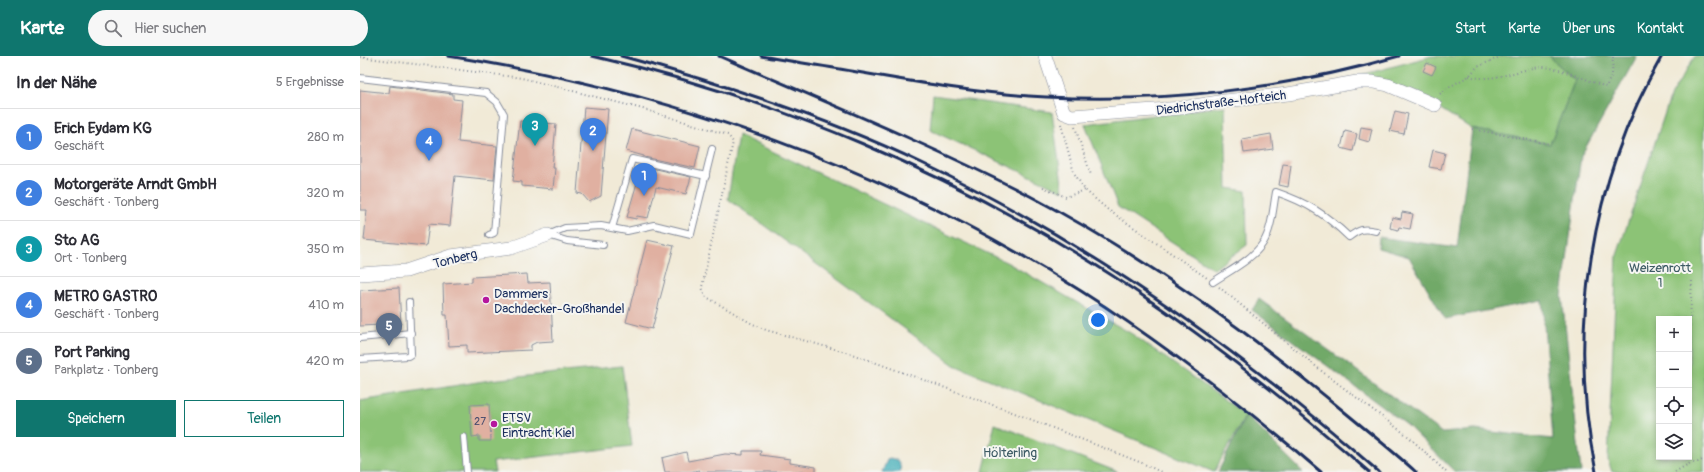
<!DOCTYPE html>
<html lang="de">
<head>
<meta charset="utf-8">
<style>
	body { margin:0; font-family:Pangolin,sans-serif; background:#f7f7f7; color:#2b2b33 }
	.controls { position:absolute; right:12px; bottom:12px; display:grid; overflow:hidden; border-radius:0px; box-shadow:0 2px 6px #0003 }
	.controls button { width:36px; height:36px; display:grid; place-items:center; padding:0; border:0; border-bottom:1px solid #e1e1e2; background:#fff; color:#2b2b33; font:20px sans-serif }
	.you { position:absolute; left:738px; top:264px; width:14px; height:14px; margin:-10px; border:3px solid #fff; border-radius:50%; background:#1a73e8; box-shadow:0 0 0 6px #1a73e833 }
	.badge { display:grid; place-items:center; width:26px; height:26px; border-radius:50%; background:#0f766e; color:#fff; font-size:13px; font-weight:700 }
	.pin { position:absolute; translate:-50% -33px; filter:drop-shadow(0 1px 2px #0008) }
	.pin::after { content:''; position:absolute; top:21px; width:14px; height:12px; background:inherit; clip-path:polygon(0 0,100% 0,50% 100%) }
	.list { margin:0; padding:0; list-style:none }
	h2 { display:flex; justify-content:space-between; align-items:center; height:52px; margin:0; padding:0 16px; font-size:17px }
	h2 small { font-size:13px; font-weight:400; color:#7c7c81 }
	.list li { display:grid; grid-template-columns:26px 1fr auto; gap:12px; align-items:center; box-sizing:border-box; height:56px; padding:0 16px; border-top:1px solid #e1e1e2 }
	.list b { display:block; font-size:15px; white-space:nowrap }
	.list p { margin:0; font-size:13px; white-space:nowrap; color:#7c7c81 }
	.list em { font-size:13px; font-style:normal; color:#7c7c81 }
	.actions { display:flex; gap:8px; padding:12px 16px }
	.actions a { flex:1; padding:9px 0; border:1px solid #0f766e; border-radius:0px; text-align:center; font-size:14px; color:#0f766e }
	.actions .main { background:#0f766e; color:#fff }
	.icon { flex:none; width:22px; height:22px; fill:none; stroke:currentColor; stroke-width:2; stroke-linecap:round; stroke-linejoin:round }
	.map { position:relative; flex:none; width:1344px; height:416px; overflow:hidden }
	header { display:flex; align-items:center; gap:24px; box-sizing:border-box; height:56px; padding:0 20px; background:#0f766e; color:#fff }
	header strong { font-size:19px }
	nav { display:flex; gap:22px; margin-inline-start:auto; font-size:14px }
	.search { width:280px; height:36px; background:#f7f7f7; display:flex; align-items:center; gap:10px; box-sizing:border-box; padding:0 14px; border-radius:22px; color:#7c7c81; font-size:15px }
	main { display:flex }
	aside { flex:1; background:#fff }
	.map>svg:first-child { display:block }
</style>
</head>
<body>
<header>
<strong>Karte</strong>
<div class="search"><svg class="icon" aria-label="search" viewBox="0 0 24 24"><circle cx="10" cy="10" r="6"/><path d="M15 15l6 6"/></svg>Hier suchen</div>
<nav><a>Start</a><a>Karte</a><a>Über uns</a><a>Kontakt</a></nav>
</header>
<main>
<aside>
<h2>In der Nähe<small>5 Ergebnisse</small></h2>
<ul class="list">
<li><span class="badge" style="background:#3f7fe0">1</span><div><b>Erich Eydam KG</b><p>Geschäft</p></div><em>280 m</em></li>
<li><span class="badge" style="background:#3f7fe0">2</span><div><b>Motorgeräte Arndt GmbH</b><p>Geschäft · Tonberg</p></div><em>320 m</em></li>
<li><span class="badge" style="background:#0f9aa8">3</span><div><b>Sto AG</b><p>Ort · Tonberg</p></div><em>350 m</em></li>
<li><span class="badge" style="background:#3f7fe0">4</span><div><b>METRO GASTRO</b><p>Geschäft · Tonberg</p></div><em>410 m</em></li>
<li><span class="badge" style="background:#5c6f8a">5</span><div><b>Port Parking</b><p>Parkplatz · Tonberg</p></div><em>420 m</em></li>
</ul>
<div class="actions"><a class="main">Speichern</a><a>Teilen</a></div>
</aside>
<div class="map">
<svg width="1344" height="416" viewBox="0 0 1344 416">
	<rect width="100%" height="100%" fill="#f6f6f2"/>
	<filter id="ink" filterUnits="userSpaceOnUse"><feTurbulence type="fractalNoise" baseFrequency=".025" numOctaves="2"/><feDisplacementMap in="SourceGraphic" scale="8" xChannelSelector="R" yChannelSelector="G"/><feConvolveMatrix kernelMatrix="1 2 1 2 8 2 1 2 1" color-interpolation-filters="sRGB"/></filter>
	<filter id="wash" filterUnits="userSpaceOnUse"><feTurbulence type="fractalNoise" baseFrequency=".012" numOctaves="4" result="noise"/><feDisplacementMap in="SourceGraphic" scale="16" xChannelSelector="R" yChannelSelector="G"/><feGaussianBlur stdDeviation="0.9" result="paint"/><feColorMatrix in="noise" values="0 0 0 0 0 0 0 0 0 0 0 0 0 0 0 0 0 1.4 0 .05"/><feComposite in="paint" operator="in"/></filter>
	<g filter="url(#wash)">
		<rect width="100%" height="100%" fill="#f1ead7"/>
		<!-- green -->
		<g fill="#8cc376" stroke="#54796a" fill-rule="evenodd">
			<path d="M1072 0H1189L1215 24 1190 88 1112 73 1071 47 1001 19Z"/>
			<path d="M1335 0H1344V416H1252L1248 404 1257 199 1311 39ZM1299 263H1329V401H1299Z"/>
			<path d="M573 39 692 56 703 135 570 74Z"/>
			<path d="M865 50 867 132 886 135 887 189 854 213 758 151 725 68Z"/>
			<path d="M378 79 648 207 772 278 886 359 854 416 594 309 368 143Z"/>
			<path d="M262 310 272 390 133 406 135 416H0V345L130 324Z"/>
			<path d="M635 368 758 416H623Z"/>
		</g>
		<!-- forest -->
		<g fill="#71a967" stroke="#466c62">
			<path d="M1189 0H1277L1221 100 1202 240 1221 416H1095L1047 369 892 254 899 243 1082 377 1115 374 1193 383 1182 244 1085 263 1049 201 1018 192 1019 181 1097 192 1112 73 1190 88 1215 24Z"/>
			<path d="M886 359 943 416H858Z"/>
		</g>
		<!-- water -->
		<path fill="#3aabb6" stroke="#2a6d8a" d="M529 402C538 403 542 407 540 416H522L527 404Z"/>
		<g id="blocks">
			<!-- building -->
			<g fill="#e0b0a1">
				<path d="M1067 7 1076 11 1072 19 1063 15Z"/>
				<path d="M30 30 93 38V43L102 44 98 86 137 90 134 124 95 120 90 170 69 168 66 190 4 184 7 154H0V34L29 37Z"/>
				<path d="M224 51 248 53 241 140 229 146 222 138 217 137Z"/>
				<path d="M1035 55 1048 58 1044 78 1030 75Z"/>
				<path d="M160 65 196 68 192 112H195L193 133 162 130V126L153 125Z"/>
				<path d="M1001 71 1012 73 1009 86 999 83Z"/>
				<path d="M272 73 340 90 335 112 284 101V100L266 95Z"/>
				<path d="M985 75 997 78 993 95 981 92Z"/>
				<path d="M911 78 913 93 884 97 882 83Z"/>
				<path d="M1073 94 1085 97 1081 113 1069 111Z"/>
				<path d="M923 108 931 109 928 131 919 129Z"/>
				<path d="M282 110 331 121 326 138 296 131 288 162 277 160 276 163 267 161Z"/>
				<path d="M1042 156 1053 158 1050 173 1039 171 1038 174 1030 172 1032 161 1041 163Z"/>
				<path d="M287 184 314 190 292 273 266 266Z"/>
				<path d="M167 218 168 227 190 226 193 285 177 286 171 289V294L107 297V289L89 290 87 259H84L83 228 112 226V221Z"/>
				<path d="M39 232 41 268 0 270V234Z"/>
				<path d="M129 348 131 385H119V380L112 381 110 349Z"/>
				<path d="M383 395H401L400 399 430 403V407L456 411V416H340L339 414 330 416H305L302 402 326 396 328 405 365 398 383 399Z"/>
			</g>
		</g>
	</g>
	<g filter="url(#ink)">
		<use href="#blocks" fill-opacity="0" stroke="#868c9a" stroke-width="1"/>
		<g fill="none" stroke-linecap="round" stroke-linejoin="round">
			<defs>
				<g id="lane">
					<path d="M0 22 126 37 137 46 144 58 134 177 129 179"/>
					<path d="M252 172 272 103 346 120"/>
					<path d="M188 179 205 172 241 170 267 175 294 169 331 178 352 93"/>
					<path d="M188 179 207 185 243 189"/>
					<path d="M853 226C869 215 892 204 903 187 912 173 913 152 916 136 948 147 965 158 989 181 1000 173 1003 172 1016 175"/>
					<path d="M0 282 51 277"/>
					<path d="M0 303 48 300 51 298 49 246"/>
					<path d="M104 381 107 416"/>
				</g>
				<g id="street">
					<path d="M685 0 704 57 712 60 822 52 865 45 928 38 997 26H1013L1028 29 1075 49"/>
					<path d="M0 218 46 215 91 200 151 192 188 179"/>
				</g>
			</defs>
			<!-- lane casing -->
			<use href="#lane" stroke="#868c9a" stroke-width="8"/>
			<!-- street casing -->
			<use href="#street" stroke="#868c9a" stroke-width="14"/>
			<!-- path -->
			<g stroke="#868c9a" stroke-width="2" stroke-dasharray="1 3" stroke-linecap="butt">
				<path d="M0 1 162 22 283 53 368 79 373 86 342 231 345 240 391 267 406 274 489 297 652 356 782 407 801 416"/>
				<path d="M1109 20C1133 27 1156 14 1180 11 1195 10 1230 25 1246 31L1252 18 1253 0"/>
				<path d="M1080 38 1087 32 1109 20 1117 11 1142 0"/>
				<path d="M701 68 714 117 725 134 747 153 847 222"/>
				<path d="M715 71 731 119"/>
				<path d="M1112 73 1190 88"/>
				<path d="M683 131 706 141 725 134"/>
				<path d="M859 231 964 317 1049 381 1086 416"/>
				<path d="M1329 286 1332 224"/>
				<path d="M1329 400 1332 406H1338L1344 403"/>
				<path d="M1315 416 1332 406"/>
			</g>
			<!-- lane -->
			<use href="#lane" stroke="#fff" stroke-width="6"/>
			<!-- street -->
			<use href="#street" stroke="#fff" stroke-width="13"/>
			<!-- rail -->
			<g stroke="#1b2f5e" stroke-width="3">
				<path d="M88 0C312 35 529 113 721 235 806 289 885 351 961 416"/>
				<path d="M232 0C416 42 594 118 753 220 844 279 928 345 1009 416"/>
				<path d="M261 0C364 28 466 61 562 107 730 187 880 294 1019 416"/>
				<path d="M359 0C463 45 569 88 670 140 784 200 888 275 987 358 1010 377 1034 396 1056 416"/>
				<path d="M401 0C433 6 465 10 497 16 560 27 623 38 686 41 804 47 926 33 1039 0"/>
				<path d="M1236 416C1207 275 1230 125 1302 0"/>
			</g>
		</g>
	</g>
	<!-- markers -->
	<g fill="#b5179e" stroke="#f6f6f2" stroke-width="1.5">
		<circle cx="126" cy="244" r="4"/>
		<circle cx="134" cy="368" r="4"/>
	</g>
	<g text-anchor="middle" stroke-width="4" stroke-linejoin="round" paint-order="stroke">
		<!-- number labels -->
		<g font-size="11" fill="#4c4f6f">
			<text x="120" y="369">27</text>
		</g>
		<!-- street labels -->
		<g font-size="13" fill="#1b2f5e" stroke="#f6f6f2">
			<text transform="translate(861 46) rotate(-7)" y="5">Diedrichstraße-Hofteich</text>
			<text transform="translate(95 202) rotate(-14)" y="5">Tonberg</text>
		</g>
		<!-- park labels -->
		<g font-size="13" fill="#3d5b65" stroke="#f6f6f2">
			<text x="1300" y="216">Weizenrott<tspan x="1300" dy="15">1</tspan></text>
			<text x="650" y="401">Hölterling</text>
		</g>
		<!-- poi labels -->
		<g font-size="13" fill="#1b2f5e" stroke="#f6f6f2" text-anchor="start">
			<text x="134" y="242">Dammers<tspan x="134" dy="15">Dachdecker-Großhandel</tspan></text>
			<text x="142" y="366">ETSV<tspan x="142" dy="15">Eintracht Kiel</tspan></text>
		</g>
	</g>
</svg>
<div class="controls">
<button>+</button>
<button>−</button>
<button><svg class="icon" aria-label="locate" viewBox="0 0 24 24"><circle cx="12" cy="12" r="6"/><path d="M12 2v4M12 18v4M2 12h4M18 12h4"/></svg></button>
<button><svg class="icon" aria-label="layers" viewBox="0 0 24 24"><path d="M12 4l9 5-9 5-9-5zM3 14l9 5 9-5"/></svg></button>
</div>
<div class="you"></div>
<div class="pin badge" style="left:284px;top:140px;background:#3f7fe0">1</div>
<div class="pin badge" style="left:233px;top:95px;background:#3f7fe0">2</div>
<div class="pin badge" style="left:175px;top:90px;background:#0f9aa8">3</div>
<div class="pin badge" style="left:69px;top:105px;background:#3f7fe0">4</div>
<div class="pin badge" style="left:29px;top:290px;background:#5c6f8a">5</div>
</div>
</main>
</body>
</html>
